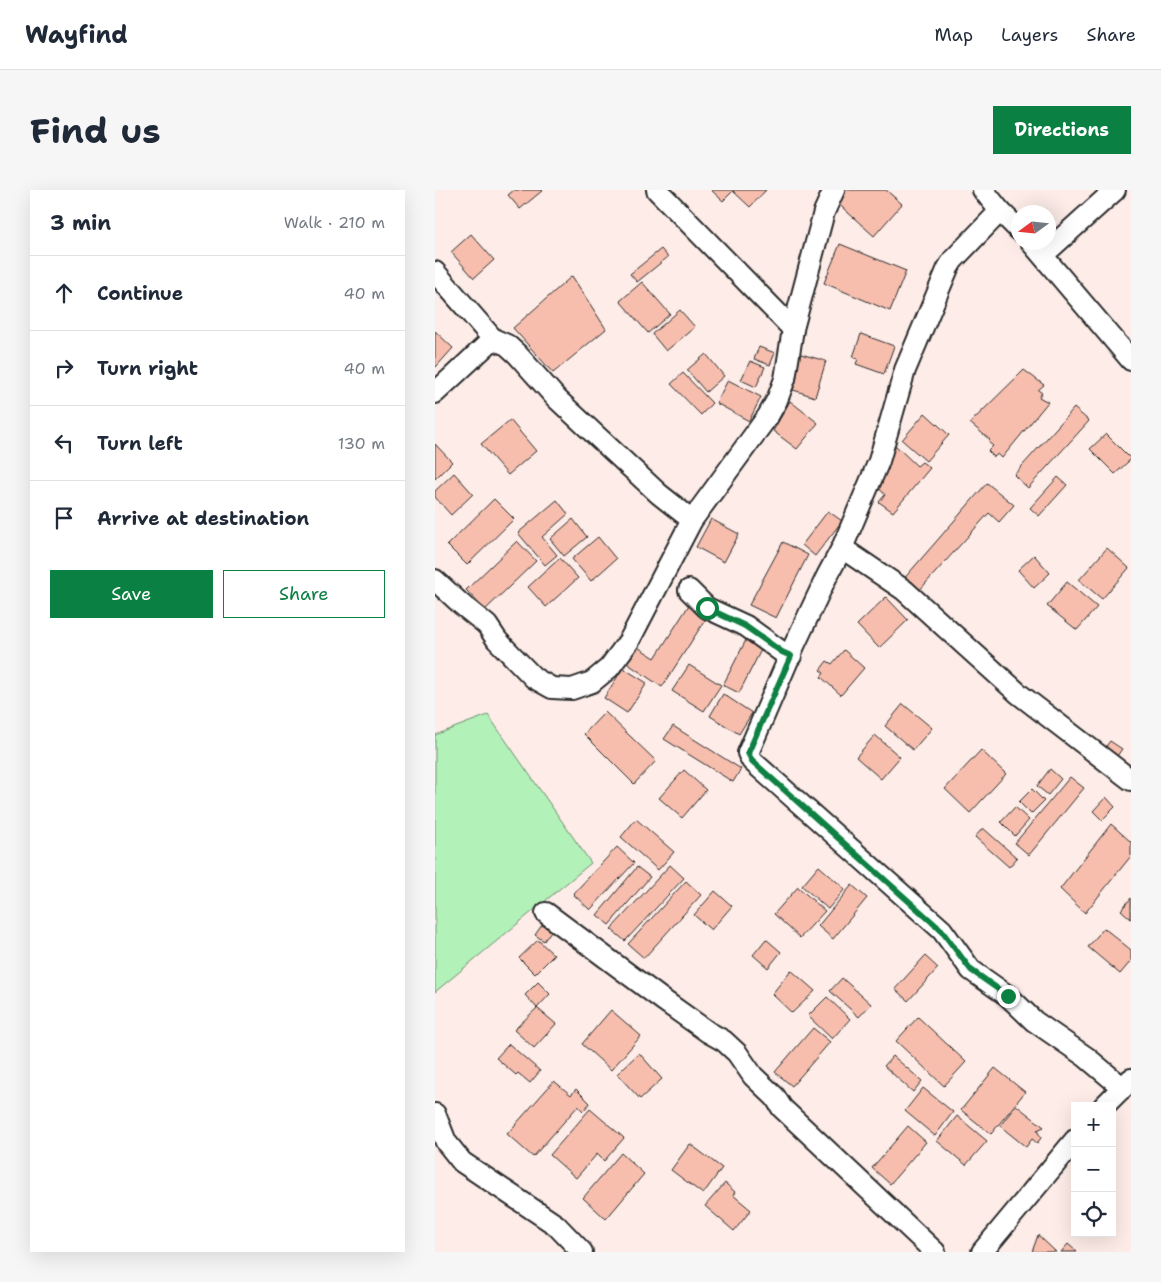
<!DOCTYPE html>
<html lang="en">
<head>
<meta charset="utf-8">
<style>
	body { margin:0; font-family:"Shantell Sans",sans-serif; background:#f6f6f7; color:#1f2937 }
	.controls { position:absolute; right:15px; bottom:15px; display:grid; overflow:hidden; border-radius:0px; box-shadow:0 5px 20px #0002 }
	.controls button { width:45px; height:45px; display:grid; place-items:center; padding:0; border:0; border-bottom:1px solid #e0e1e3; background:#fff; color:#1f2937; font:25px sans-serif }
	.compass { position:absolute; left:576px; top:15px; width:45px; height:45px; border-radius:50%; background:#fff; box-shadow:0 5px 20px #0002; rotate:255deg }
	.stop { position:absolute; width:15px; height:15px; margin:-11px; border:4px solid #0b8043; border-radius:50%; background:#fff }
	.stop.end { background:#0b8043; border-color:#fff; box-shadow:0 1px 5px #0008 }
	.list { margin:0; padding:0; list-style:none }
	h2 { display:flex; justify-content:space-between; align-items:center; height:65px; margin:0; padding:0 20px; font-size:21px }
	h2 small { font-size:16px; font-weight:400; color:#747a83 }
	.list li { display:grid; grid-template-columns:32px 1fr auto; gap:15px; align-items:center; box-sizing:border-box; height:75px; padding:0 20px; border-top:1px solid #e0e1e3 }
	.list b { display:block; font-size:19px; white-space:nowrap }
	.list em { font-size:16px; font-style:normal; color:#747a83 }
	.actions { display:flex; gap:10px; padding:15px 20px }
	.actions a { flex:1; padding:11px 0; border:1px solid #0b8043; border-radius:0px; text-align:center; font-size:18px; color:#0b8043 }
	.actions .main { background:#0b8043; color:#fff }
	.icon { flex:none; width:28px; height:28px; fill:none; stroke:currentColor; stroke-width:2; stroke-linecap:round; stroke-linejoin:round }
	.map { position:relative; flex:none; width:696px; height:1062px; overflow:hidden; border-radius:0px }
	header { display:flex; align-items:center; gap:30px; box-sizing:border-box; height:70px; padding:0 25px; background:#fff; border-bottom:1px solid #e0e1e3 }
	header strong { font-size:24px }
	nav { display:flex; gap:28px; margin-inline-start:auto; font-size:18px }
	.intro { display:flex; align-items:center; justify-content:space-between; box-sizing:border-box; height:120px; padding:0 30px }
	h1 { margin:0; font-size:35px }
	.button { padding:12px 22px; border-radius:0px; background:#0b8043; color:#fff; font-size:18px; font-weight:700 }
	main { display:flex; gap:30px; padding:0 30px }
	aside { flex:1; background:#fff; border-radius:0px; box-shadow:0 5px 20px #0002 }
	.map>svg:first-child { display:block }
</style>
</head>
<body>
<header>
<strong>Wayfind</strong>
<nav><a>Map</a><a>Layers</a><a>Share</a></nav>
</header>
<div class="intro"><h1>Find us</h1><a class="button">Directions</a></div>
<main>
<aside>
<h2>3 min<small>Walk · 210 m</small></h2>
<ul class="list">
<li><svg class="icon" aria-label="ahead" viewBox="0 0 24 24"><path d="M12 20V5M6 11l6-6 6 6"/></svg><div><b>Continue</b></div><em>40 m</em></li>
<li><svg class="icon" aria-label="right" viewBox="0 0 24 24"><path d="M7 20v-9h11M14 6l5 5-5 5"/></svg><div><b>Turn right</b></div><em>40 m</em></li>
<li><svg class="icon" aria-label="left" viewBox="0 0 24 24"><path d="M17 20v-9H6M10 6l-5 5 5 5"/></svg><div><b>Turn left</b></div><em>130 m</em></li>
<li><svg class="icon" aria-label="arrive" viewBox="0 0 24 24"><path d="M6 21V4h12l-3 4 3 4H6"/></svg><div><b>Arrive at destination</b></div></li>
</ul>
<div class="actions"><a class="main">Save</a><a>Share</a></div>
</aside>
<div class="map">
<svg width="696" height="1062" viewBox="0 0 696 1062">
	<rect width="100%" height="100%" fill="#fdece7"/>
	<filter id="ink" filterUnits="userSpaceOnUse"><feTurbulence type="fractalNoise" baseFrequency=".02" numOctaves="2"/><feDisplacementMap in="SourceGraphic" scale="10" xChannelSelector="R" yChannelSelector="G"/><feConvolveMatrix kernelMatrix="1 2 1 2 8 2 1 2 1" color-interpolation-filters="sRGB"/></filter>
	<g filter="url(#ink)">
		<!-- green -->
		<path fill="#b2f1b8" stroke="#6e8e72" d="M53 525 156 673 0 802V545Z"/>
		<!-- building -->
		<g fill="#f7beae" stroke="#2b2b2b">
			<path d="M79 0H108L85 19 73 5Z"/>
			<path d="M276 0H331L315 17 298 1 288 11Z"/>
			<path d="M408 0H451L467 14 439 46 399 10Z"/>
			<path d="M36 44 59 70 39 88 16 62Z"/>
			<path d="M405 54 471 81 455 121 389 93Z"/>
			<path d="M226 59 233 67 202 92 195 84Z"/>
			<path d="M137 86 171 139 118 183 78 138Z"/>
			<path d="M207 92 235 124 213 143 185 111Z"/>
			<path d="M245 120 260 137 231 161 217 144Z"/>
			<path d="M0 141 18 158 1 177H0Z"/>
			<path d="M426 144 459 156 449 184 421 174 423 169 418 167Z"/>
			<path d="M324 157 340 163 335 175 319 169Z"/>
			<path d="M362 163 391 171 380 207 352 198Z"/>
			<path d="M271 164 289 186 271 202 252 180Z"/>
			<path d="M315 171 330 177 321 197 306 190Z"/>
			<path d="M589 180 609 195 603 200 607 203 604 207 613 212 567 268 563 264 559 267 553 261 558 256 553 252 555 250 535 233Z"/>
			<path d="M248 183 277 213 266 225 236 194Z"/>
			<path d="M293 190 326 207 314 231 281 213Z"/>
			<path d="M355 211 383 233 362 259 338 241Z"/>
			<path d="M639 218 654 231 593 298 579 285Z"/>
			<path d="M490 223 514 245 491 271 467 250Z"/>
			<path d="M75 230 101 261 73 285 46 254Z"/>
			<path d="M671 244 696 269 680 284 655 259Z"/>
			<path d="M0 254 17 272 0 289Z"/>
			<path d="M460 255 482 276 487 272 495 278 458 322 444 312 450 305 440 293 454 279 448 270Z"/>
			<path d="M19 283 38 304 16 325 0 307V301Z"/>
			<path d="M623 287 632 295 604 326 595 318Z"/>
			<path d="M552 293 579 315 564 332 554 323 482 403 467 391Z"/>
			<path d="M59 309 79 329 32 375 12 355Z"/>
			<path d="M122 310 133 324 107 347 122 365 110 375 83 343Z"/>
			<path d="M393 321 407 331 380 366 367 355Z"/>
			<path d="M138 329 152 347 129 366 115 349Z"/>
			<path d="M276 329 304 344 289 372 261 357Z"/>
			<path d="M163 347 181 369 156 391 137 369Z"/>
			<path d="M82 351 101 371 50 420 31 400Z"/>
			<path d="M348 352 373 365 341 428 314 415Z"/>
			<path d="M672 358 694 378 667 409 644 390Z"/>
			<path d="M599 365 615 383 599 398 583 380Z"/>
			<path d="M125 368 143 388 111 417 93 397Z"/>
			<path d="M632 392 662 417 642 440 612 416Z"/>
			<path d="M451 407 473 430 444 458 422 435Z"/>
			<path d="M256 412 274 424 227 497 190 472 201 456 220 468Z"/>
			<path d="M311 450 327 458 304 503 288 495Z"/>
			<path d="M409 460 429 478 406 505 386 487 389 483 385 480 392 471 397 474Z"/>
			<path d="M254 475 286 495 269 521 237 501Z"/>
			<path d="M188 478 212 493 192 523 169 508Z"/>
			<path d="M288 504 317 523 304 544 275 526Z"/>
			<path d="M468 514 497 538 478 560 450 536Z"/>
			<path d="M170 522 221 571 199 594 149 544Z"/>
			<path d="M238 536 306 579 298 592 229 549Z"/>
			<path d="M440 545 465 567 446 589 421 567Z"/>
			<path d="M675 551 687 559 679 570 666 563Z"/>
			<path d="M546 560 571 584 535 623 510 599Z"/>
			<path d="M615 579 626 589 613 605 602 596Z"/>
			<path d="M249 580 271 600 247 628 224 608Z"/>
			<path d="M635 587 649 598 594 665 580 653Z"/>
			<path d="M597 599 609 611 596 624 584 612Z"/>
			<path d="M671 607 680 617 667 630 658 621Z"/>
			<path d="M580 617 594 630 580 646 566 632Z"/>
			<path d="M201 629 239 662 223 680 186 647Z"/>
			<path d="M676 634 696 652V666L650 723 625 699Z"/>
			<path d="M548 638 582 668 574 677 540 647Z"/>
			<path d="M182 657 199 673 155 720 138 704Z"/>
			<path d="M235 675 249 688 190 751 176 739Z"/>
			<path d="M384 676 410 699 393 719 367 696Z"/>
			<path d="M202 677 215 687 174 735 162 725Z"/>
			<path d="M251 691 266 705 209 768 193 754Z"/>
			<path d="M417 695 432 708 398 749 383 736Z"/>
			<path d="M363 697 390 721 365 748 339 724Z"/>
			<path d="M280 701 297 716 276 740 259 725Z"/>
			<path d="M696 708V729L686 720Z"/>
			<path d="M107 735 116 741 109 751 100 745Z"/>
			<path d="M669 738 696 760V771L685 784 653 757Z"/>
			<path d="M331 749 346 762 333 778 318 765Z"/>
			<path d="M103 750 119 765 100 784 84 768Z"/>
			<path d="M490 766 503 778 473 811 460 799Z"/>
			<path d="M356 780 380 801 357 823 337 804Z"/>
			<path d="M407 788 436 814 424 827 395 801Z"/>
			<path d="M103 792 115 804 102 818 90 805Z"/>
			<path d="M392 807 415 829 397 849 373 826Z"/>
			<path d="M102 818 121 834 99 858 79 840Z"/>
			<path d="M176 820 206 846 176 880 147 854Z"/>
			<path d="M483 827 531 872 509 896 461 851Z"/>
			<path d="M378 838 395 852 357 896 340 882Z"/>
			<path d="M74 854 105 881 95 893 83 883 81 885 61 868Z"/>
			<path d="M204 863 227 889 205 909 182 884Z"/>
			<path d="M458 866 487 891 478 902 449 876Z"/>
			<path d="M560 878 590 902 556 944 526 920Z"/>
			<path d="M119 891 136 905 141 899 155 913 148 921 143 916 98 967 72 944Z"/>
			<path d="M488 898 518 922 500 946 470 921Z"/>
			<path d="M581 915 609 937 602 940 606 948 602 953 597 949 591 957 565 936Z"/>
			<path d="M155 919 189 948 169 971 162 964 141 988 115 965Z"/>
			<path d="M522 926 552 951 531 975 502 951Z"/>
			<path d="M473 936 491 952 455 994 437 978Z"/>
			<path d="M255 954 287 978 268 1004 236 980Z"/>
			<path d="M186 963 209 984 171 1029 148 1008Z"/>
			<path d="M290 993 300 1002 298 1005 316 1020 299 1041 270 1016Z"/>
			<path d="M603 1045 621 1062H597Z"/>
			<path d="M633 1054 642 1062H626Z"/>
		</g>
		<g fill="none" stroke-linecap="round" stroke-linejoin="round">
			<defs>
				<g id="minor">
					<path d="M222 0 358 139"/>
					<path d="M548 0 565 21 584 40"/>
					<path d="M565 21 518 70 513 78 470 180 444 271 407 358 392 386 359 456 313 563 317 571 507 740 536 780 573 806 599 831 651 867 688 898"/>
					<path d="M596 52 696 170"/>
					<path d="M608 65 680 0"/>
					<path d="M0 82 58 149 72 155 82 164 122 209 224 304 257 330"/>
					<path d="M0 203 58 149"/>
					<path d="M407 358 469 400 584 504 696 590"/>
					<path d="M0 390 26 414 52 435 62 450 99 488 117 498 137 499 157 492 174 478 194 451 257 330 333 226 342 210 350 189 358 139 389 22 399 0"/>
					<path d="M254 400 272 418 311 436 347 462 356 466"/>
					<path d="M111 723 228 810 273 842 289 851 302 863 318 886 340 907 347 918 500 1062"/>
					<path d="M669 916 696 889"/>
					<path d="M0 924 11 952 27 972 121 1035 147 1062"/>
					<path d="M547 1062 640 950"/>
				</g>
			</defs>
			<!-- minor casing -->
			<use href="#minor" stroke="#2b2b2b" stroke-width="24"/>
			<!-- minor -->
			<use href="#minor" stroke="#fff" stroke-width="20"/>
		</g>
	</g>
	<g fill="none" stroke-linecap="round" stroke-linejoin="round" filter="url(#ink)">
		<!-- route -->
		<path stroke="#0b8043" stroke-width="6" d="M272 418 310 436 347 462 356 466 313 563 317 571 506 740 536 780 573 806"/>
	</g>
</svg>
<div class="controls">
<button>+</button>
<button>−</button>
<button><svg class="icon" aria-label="locate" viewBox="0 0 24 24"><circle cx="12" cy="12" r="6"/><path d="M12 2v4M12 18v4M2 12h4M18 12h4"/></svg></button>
</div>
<svg class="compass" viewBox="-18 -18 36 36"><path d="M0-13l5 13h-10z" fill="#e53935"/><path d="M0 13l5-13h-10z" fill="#747a83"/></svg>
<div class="stop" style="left:272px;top:418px"></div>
<div class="stop end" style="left:573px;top:806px"></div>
</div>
</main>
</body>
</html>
